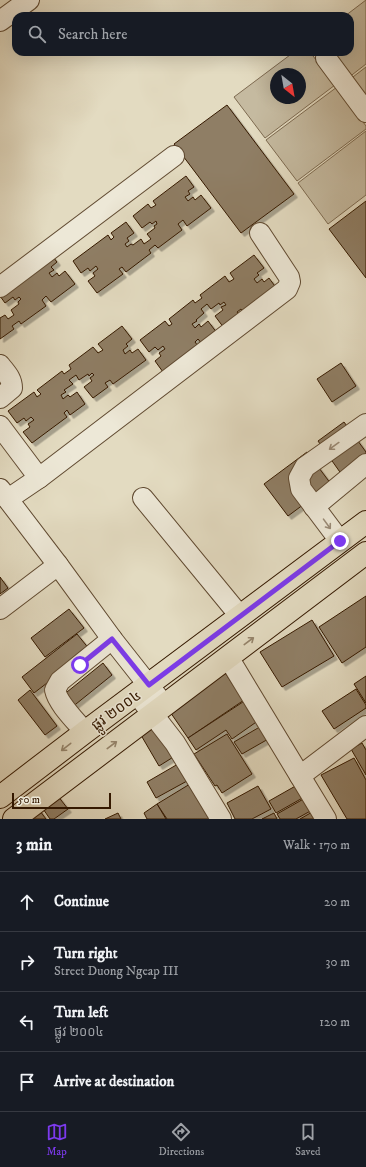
<!DOCTYPE html>
<html lang="en">
<head>
<meta charset="utf-8">
<style>
	body { margin:0; font-family:"IM FELL DW Pica","Noto Sans Khmer",serif; background:#242831; color:#f1f3f6 }
	.compass { position:absolute; left:270px; top:68px; width:36px; height:36px; border-radius:50%; background:#171b24; box-shadow:0 4px 16px #0002; rotate:149deg }
	.scale { position:absolute; left:12px; bottom:10px; width:99px; box-sizing:border-box; padding-left:4px; border:2px solid #351901; border-top:0; font-size:11px; line-height:14px; white-space:nowrap; color:#351901; -webkit-text-stroke:3px #ede8d7; paint-order:stroke }
	.stop { position:absolute; width:12px; height:12px; margin:-9px; border:3px solid #7c3aed; border-radius:50%; background:#fff }
	.stop.end { background:#7c3aed; border-color:#fff; box-shadow:0 1px 4px #0008 }
	.list { margin:0; padding:0; list-style:none }
	h2 { display:flex; justify-content:space-between; align-items:center; height:52px; margin:0; padding:0 16px; font-size:17px }
	h2 small { font-size:13px; font-weight:400; color:#9ea1a6 }
	.list li { display:grid; grid-template-columns:26px 1fr auto; gap:12px; align-items:center; box-sizing:border-box; height:60px; padding:0 16px; border-top:1px solid #363941 }
	.list b { display:block; font-size:15px; white-space:nowrap }
	.list p { margin:0; font-size:13px; white-space:nowrap; color:#9ea1a6 }
	.list em { font-size:13px; font-style:normal; color:#9ea1a6 }
	.icon { flex:none; width:22px; height:22px; fill:none; stroke:currentColor; stroke-width:2; stroke-linecap:round; stroke-linejoin:round }
	.map { position:relative; flex:none; width:366px; height:819px; overflow:hidden }
	.search { position:absolute; background:#171b24; box-shadow:0 4px 16px #0002; left:12px; right:12px; top:12px; height:44px; display:flex; align-items:center; gap:10px; box-sizing:border-box; padding:0 14px; border-radius:12px; color:#9ea1a6; font-size:15px }
	.sheet { height:292px; background:#171b24 }
	nav { display:flex; justify-content:space-around; align-items:center; box-sizing:border-box; height:56px; border-top:1px solid #363941; background:#171b24; font-size:11px; color:#9ea1a6 }
	nav a { display:grid; justify-items:center; gap:2px }
	nav .on { color:#7c3aed }
	.map>svg:first-child { display:block }
</style>
</head>
<body>
<div class="map">
<svg width="366" height="819" viewBox="0 0 366 819">
	<defs>
		<filter id="shadow"><feDropShadow dx="3.5" dy="3.5" stdDeviation="0" flood-color="#0004"/></filter>
	</defs>
	<rect width="100%" height="100%" fill="#e3dbc1"/>
	<filter id="stains"><feTurbulence type="fractalNoise" baseFrequency=".005" numOctaves="4"/><feColorMatrix values="0 0 0 0 .2 0 0 0 0 .09 0 0 0 0 .02 0 0 0 .5 -.17"/></filter>
	<radialGradient id="worn" r=".72"><stop offset=".6" stop-color="#630" stop-opacity="0"/><stop offset="1" stop-color="#630" stop-opacity=".3"/></radialGradient>
	<!-- green -->
	<g fill="#c5baa0" stroke="#7d6a50" fill-rule="evenodd">
		<path d="M366 0V64L348 78 329 52H350V16H345Z"/>
		<path d="M294 52H310L335 85 265 138 234 97ZM276 74H300V98H276Z"/>
		<path d="M366 67V102L349 80Z"/>
		<path d="M337 87 366 126V129L297 181 266 140Z"/>
		<path d="M366 131V195L328 224 298 183Z"/>
	</g>
	<!-- building -->
	<g fill="#8f7e65" stroke="#351901" filter="url(#shadow)">
		<path d="M227 105 294 194 241 233 174 144Z"/>
		<path d="M186 176 194 187 188 191 190 194 185 197 188 201 193 197 195 200 201 195 211 208 187 226 183 220 178 224 182 230 158 248 155 245 149 250 151 253 126 272 122 267 119 269 123 274 97 293 88 281 95 276 93 273 98 269 96 266 90 271 88 268 81 273 73 261 108 235 111 240 114 237 111 233 126 222 134 233 127 238 129 241 125 244 127 247 131 244 133 245 141 239 144 244 151 239 147 234 155 228 154 226 157 224 156 221 152 224 150 222 142 228 133 216 148 204 151 208 156 205 153 201Z"/>
		<path d="M366 201V278L329 229Z"/>
		<path d="M49 252 57 262 51 267 54 270 49 273 52 277 57 273 59 276 65 271 75 284 51 302 46 296 42 300 46 306 21 324 19 321 12 326 14 329 0 339V318L5 315 8 319 14 315 11 310 19 304 18 302 21 299 19 297 15 300 13 297 5 303 0 296Z"/>
		<path d="M254 255 264 268 257 273 259 275 254 279 257 283 262 279 264 282 269 278 277 289 244 313 241 309 237 312 240 316 224 328 215 316 223 310 221 307 226 305 224 302 220 305 219 303 211 309 207 304 201 309 204 313 196 320 197 321 192 324 195 328 199 324 201 327 208 321 217 333 202 344 198 339 195 342 198 346 163 372 155 361 161 356 159 353 165 349 163 346 158 350 155 347 149 352 140 340 165 321 169 326 172 324 169 319 193 300 195 303 202 298 200 295 225 276 229 282 234 279 230 273Z"/>
		<path d="M122 326 132 339 126 344 128 346 123 350 125 354 130 350 132 353 138 349 146 360 113 384 110 380 105 383 108 387 93 398 84 387 92 381 90 378 94 375 92 373 89 376 88 374 79 380 76 375 69 380 73 384 64 390 66 392 61 395 63 399 68 395 70 397 77 392 85 404 70 415 67 410 64 413 67 417 32 443 23 432 30 427 28 424 34 420 31 417 26 421 24 418 17 423 8 411 34 392 37 397 41 394 37 390 62 371 64 374 71 369 69 365 93 347 98 353 103 350 98 344Z"/>
		<path d="M341 363 356 386 332 402 317 379Z"/>
		<path d="M344 422 366 452V458L342 475 318 441Z"/>
		<path d="M307 452 331 484 288 516 264 484Z"/>
		<path d="M0 577 8 588 0 594Z"/>
		<path d="M366 596V647L342 663 319 627Z"/>
		<path d="M69 609 84 628 45 657 31 638Z"/>
		<path d="M312 620 334 656 282 687 260 652Z"/>
		<path d="M77 634 90 650 34 693 22 677Z"/>
		<path d="M103 663 112 675 71 708 62 696Z"/>
		<path d="M222 668 235 688 247 698 188 738 166 706Z"/>
		<path d="M366 676V703L354 684Z"/>
		<path d="M356 689 366 705V708L334 729 322 711Z"/>
		<path d="M30 690 57 726 45 735 18 700Z"/>
		<path d="M249 698 262 718 232 739 226 730 196 750 188 738Z"/>
		<path d="M155 720 175 756 159 766 138 730Z"/>
		<path d="M263 725 270 738 242 754 234 742Z"/>
		<path d="M227 734 252 774 222 793 217 785 215 786 194 754Z"/>
		<path d="M362 743 366 750V775L351 749Z"/>
		<path d="M354 758 366 780V819H347L321 775Z"/>
		<path d="M178 764 187 781 156 798 147 782Z"/>
		<path d="M190 784 210 819H167L157 804Z"/>
		<path d="M299 784 306 796 276 813 269 801Z"/>
		<path d="M258 786 271 809 252 819H235L227 803Z"/>
		<path d="M54 791 68 809 54 819H50L39 803Z"/>
		<path d="M307 797 314 809 296 819H280L277 814Z"/>
		<path d="M157 804 166 819H147L144 813Z"/>
		<path d="M37 807 46 819H20Z"/>
		<path d="M314 811 315 819H300Z"/>
		<path d="M118 813 121 819H105Z"/>
		<path d="M274 813 277 819H262Z"/>
	</g>
	<g fill="none" stroke-linecap="round" stroke-linejoin="round">
		<defs>
			<g id="minor">
				<path d="M0 21 29 0"/>
				<path d="M326 58 366 112"/>
				<path d="M0 287 174 156"/>
				<path d="M0 365C6 373 12 378 12 388L0 398"/>
				<path d="M0 426 39 478"/>
				<path d="M0 489 58 565 112 639 164 705"/>
				<path d="M143 498 240 616"/>
				<path d="M8 499 39 478 287 289 290 282 289 277 260 233"/>
				<path d="M314 507 366 464"/>
				<path d="M340 541 301 489 299 478 305 467 366 424"/>
				<path d="M0 609 58 565"/>
				<path d="M228 657 326 819"/>
				<path d="M137 694 175 743 221 819"/>
				<path d="M85 732C75 720 58 704 55 690L60 681 112 639"/>
				<path d="M300 776 366 726"/>
			</g>
			<g id="major">
				<path d="M0 797 85 732 366 522"/>
				<path d="M14 819 366 553"/>
			</g>
		</defs>
		<!-- minor casing -->
		<use href="#minor" stroke="#604a31" stroke-width="22"/>
		<!-- major casing -->
		<use href="#major" stroke="#351901" stroke-width="24"/>
		<!-- minor -->
		<use href="#minor" stroke="#ede8d7" stroke-width="20"/>
		<!-- major -->
		<use href="#major" stroke="#e3dbc1" stroke-width="22"/>
	</g>
	<!-- one-way arrows -->
	<defs><path id="oneway-shaft" d="M-6 0H5M1.5-3L5.5 0L1.5 3" fill="none" stroke-width="1.6" stroke-linecap="round" stroke-linejoin="round"/></defs>
	<g stroke="#9a8b77">
		<use href="#oneway-shaft" transform="translate(334 446) rotate(144)"/>
		<use href="#oneway-shaft" transform="translate(327 524) rotate(54)"/>
	</g>
	<g stroke="#95846b">
		<use href="#oneway-shaft" transform="translate(249 641) rotate(-37)"/>
		<use href="#oneway-shaft" transform="translate(112 745) rotate(-37)"/>
		<use href="#oneway-shaft" transform="translate(66 747) rotate(142)"/>
	</g>
	<g fill="none" stroke-linecap="round" stroke-linejoin="round">
		<!-- route -->
		<path stroke="#7c3aed" stroke-width="5" d="M80 665 112 639 149 685 340 541"/>
	</g>
	<g text-anchor="middle" stroke-width="3" stroke-linejoin="round" paint-order="stroke">
		<!-- street labels -->
		<g font-size="15" fill="#351901" stroke="#ede8d7">
			<text transform="translate(116 710) rotate(-36)" y="5">ផ្លូវ ២០០៤</text>
		</g>
	</g>
	<rect width="100%" height="100%" filter="url(#stains)"/>
	<rect width="100%" height="100%" fill="url(#worn)"/>
</svg>
<svg class="compass" viewBox="-18 -18 36 36"><path d="M0-13l5 13h-10z" fill="#e53935"/><path d="M0 13l5-13h-10z" fill="#9ea1a6"/></svg>
<div class="scale">50 m</div>
<div class="stop" style="left:80px;top:665px"></div>
<div class="stop end" style="left:340px;top:541px"></div>
<div class="search"><svg class="icon" aria-label="search" viewBox="0 0 24 24"><circle cx="10" cy="10" r="6"/><path d="M15 15l6 6"/></svg>Search here</div>
</div>
<section class="sheet">
<h2>3 min<small>Walk · 170 m</small></h2>
<ul class="list">
<li><svg class="icon" aria-label="ahead" viewBox="0 0 24 24"><path d="M12 20V5M6 11l6-6 6 6"/></svg><div><b>Continue</b></div><em>20 m</em></li>
<li><svg class="icon" aria-label="right" viewBox="0 0 24 24"><path d="M7 20v-9h11M14 6l5 5-5 5"/></svg><div><b>Turn right</b><p>Street Duong Ngeap III</p></div><em>30 m</em></li>
<li><svg class="icon" aria-label="left" viewBox="0 0 24 24"><path d="M17 20v-9H6M10 6l-5 5 5 5"/></svg><div><b>Turn left</b><p>ផ្លូវ ២០០៤</p></div><em>120 m</em></li>
<li><svg class="icon" aria-label="arrive" viewBox="0 0 24 24"><path d="M6 21V4h12l-3 4 3 4H6"/></svg><div><b>Arrive at destination</b></div></li>
</ul>
</section>
<nav>
<a class="on"><svg class="icon" aria-label="map" viewBox="0 0 24 24"><path d="M3 6l6-2 6 2 6-2v14l-6 2-6-2-6 2zM9 4v14M15 6v14"/></svg>Map</a>
<a><svg class="icon" aria-label="directions" viewBox="0 0 24 24"><path d="M12 3l9 9-9 9-9-9zM9 14v-3h6M13 9l2 2-2 2"/></svg>Directions</a>
<a><svg class="icon" aria-label="saved" viewBox="0 0 24 24"><path d="M7 4h10v16l-5-4-5 4z"/></svg>Saved</a>
</nav>
</body>
</html>
